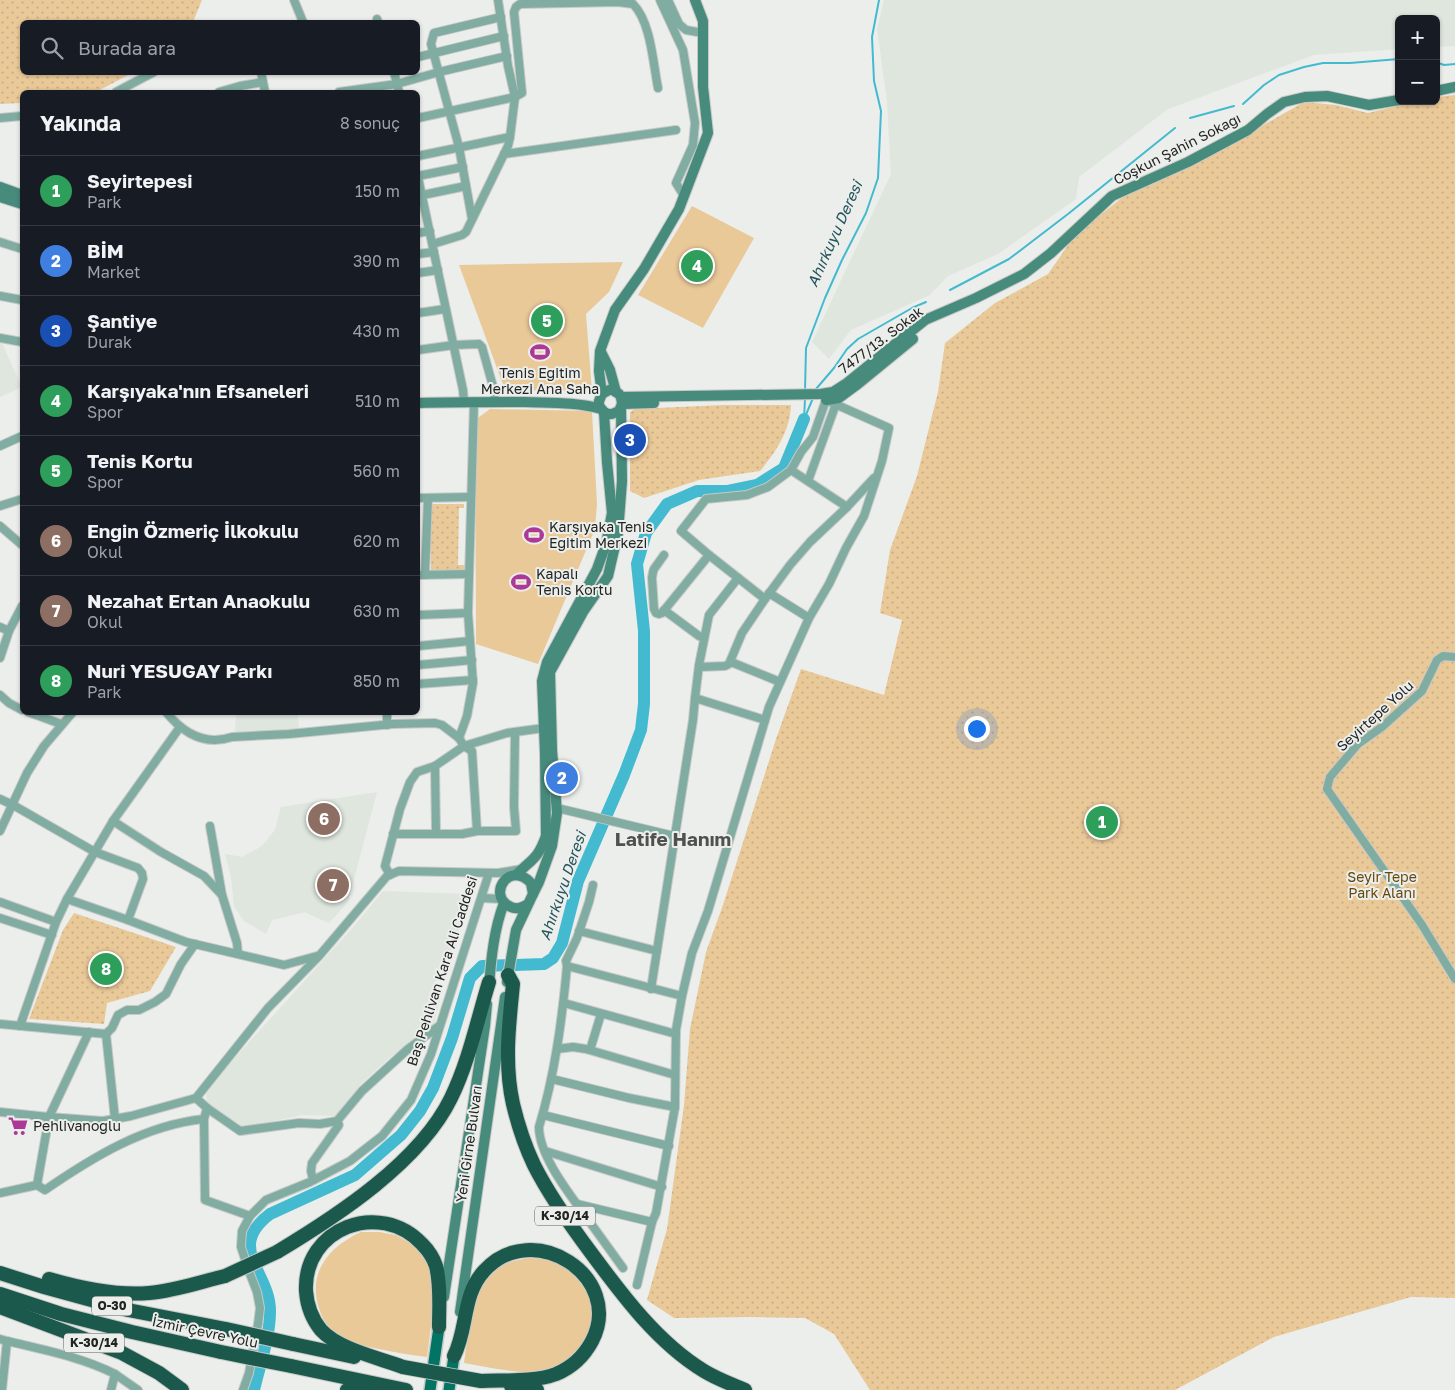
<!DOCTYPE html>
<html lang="tr">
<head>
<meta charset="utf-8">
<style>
	body { margin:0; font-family:"Golos Text",sans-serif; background:#20242c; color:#f1f3f6 }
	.controls { position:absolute; right:15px; top:15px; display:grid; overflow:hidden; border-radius:8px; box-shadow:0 1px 4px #0004 }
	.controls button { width:45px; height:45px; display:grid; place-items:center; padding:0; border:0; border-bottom:1px solid #363941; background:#171b24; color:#f1f3f6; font:25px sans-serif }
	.you { position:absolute; left:976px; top:728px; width:18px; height:18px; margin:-12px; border:4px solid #fff; border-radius:50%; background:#1a73e8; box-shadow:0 0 0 8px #1a73e833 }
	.badge { display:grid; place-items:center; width:32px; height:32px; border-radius:50%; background:#d93025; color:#fff; font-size:16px; font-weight:700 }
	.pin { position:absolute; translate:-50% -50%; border:2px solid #fff; box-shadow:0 1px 5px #0006 }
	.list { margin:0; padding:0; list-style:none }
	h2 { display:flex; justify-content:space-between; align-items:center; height:65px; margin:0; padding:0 20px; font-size:21px }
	h2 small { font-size:16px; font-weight:400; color:#9ea1a6 }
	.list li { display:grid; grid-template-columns:32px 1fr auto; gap:15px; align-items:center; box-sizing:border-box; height:70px; padding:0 20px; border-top:1px solid #363941 }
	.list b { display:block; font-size:19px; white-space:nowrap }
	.list p { margin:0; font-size:16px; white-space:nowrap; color:#9ea1a6 }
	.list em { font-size:16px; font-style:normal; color:#9ea1a6 }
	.icon { flex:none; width:28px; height:28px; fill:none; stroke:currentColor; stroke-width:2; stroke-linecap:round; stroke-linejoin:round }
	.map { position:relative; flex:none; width:1455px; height:1390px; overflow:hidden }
	.search { position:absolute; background:#171b24; box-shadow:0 1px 4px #0004; left:20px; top:20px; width:400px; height:55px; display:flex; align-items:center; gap:12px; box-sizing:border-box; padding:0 18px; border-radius:8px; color:#9ea1a6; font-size:19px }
	.panel { position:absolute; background:#171b24; box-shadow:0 1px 4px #0004; left:20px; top:90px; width:400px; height:625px; border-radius:8px }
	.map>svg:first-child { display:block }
</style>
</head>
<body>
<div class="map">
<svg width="1455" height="1390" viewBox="0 0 1455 1390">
	<defs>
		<pattern id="park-dots" width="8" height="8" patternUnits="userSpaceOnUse" patternTransform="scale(1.25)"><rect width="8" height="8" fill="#eac999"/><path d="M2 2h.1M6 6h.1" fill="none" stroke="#c8ac84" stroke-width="1.8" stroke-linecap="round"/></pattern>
	</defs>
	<rect width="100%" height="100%" fill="#eceeeb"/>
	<!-- built -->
	<g fill="#dee6dd">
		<path d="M884 0H1455V46L1436 47V19H1399V49L1314 55 1168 109 1079 177 1076 199 998 254 948 276 930 295 851 330 829 359 812 342 891 174 887 101 877 29Z"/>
		<path d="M0 339 22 387 0 397Z"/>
		<path d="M236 713H298L299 731 235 734Z"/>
		<path d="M377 792 348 902 329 923 306 913V912L272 920 266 934 244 921 234 907 231 877 225 854 242 857 262 846 275 830 281 807Z"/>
		<path d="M383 891 469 894 466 908 449 960 444 965 446 968 438 973 441 979 435 981 429 994 440 1000 434 1024 389 1058 361 1084 336 1116 302 1115 237 1129 208 1104 205 1091 355 925Z"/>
	</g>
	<!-- grass -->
	<g fill="#eac999">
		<path d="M692 206 754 238 703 328 638 295Z"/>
		<path d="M623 262 609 292 586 314 592 391 505 390 459 265Z"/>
		<path d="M490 409 592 411 597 504 595 529 538 664 476 644 475 420Z"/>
		<path d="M361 1232H379L396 1235 415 1246 429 1263 434 1277 432 1318 427 1357C409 1355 392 1352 374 1348 364 1346 353 1345 344 1340 333 1334 324 1323 320 1311 306 1274 328 1247 361 1232Z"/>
		<path d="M529 1258 547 1259 567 1268 582 1284 591 1301 592 1328 576 1359 537 1374 497 1369 464 1363C470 1325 469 1279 510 1262 516 1260 523 1259 529 1258Z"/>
	</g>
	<!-- park -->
	<g fill="url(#park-dots)">
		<path d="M0 0H202L193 22H22V72L132 73 96 92H22V103L0 104Z"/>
		<path d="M1455 95V1298L1411 1297 1274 1337 1175 1390H870L834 1334 805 1318 751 1317 674 1318 647 1300 667 1229 684 1105 690 1029 706 952 723 905 776 739 801 669 884 695 902 620 880 613 890 550 917 476 938 392 945 343 995 303 1048 274 1075 235 1123 197 1210 155 1304 102 1336 105 1368 113 1418 101H1436V97Z"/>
		<path d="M723 405H791C790 431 776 452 760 471L699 480 644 498 630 491V412L635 409Z"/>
		<path d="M431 504H464V508H459L458 565H465V571H431Z"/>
		<path d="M74 913 176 947 150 991 107 1003 104 1024 29 1019 63 930Z"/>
	</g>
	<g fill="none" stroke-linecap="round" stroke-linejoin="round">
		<!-- stream -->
		<g stroke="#43bacf" stroke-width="2">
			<path d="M1436 62 1444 65 1455 64"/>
			<path d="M1243 104 1264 85 1279 75 1304 67 1323 63H1350L1399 59"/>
			<path d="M1190 118 1234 106"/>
			<path d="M950 290 1009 259 1068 214 1175 128"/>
			<path d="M816 389 834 368 847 349 858 339 912 308 926 302"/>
			<path d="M805 391 806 348 825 298 842 260 866 213 878 178 881 111 874 81 872 37 879 0"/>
			<path d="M805 417 813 398"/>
			<path d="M804 419 805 399"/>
		</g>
		<!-- river -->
		<path stroke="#43bacf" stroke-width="12" d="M254 1390C260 1364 270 1337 270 1311 270 1272 225 1248 270 1214L355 1175 401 1135 420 1111 433 1088 452 1038 470 978 482 966 544 964 553 958 562 943 578 881 624 775 641 730 644 704V631L637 564 646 533 667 504 697 491H728L757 485 784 468 804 419"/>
		<defs>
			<g id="street">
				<path d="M294 0 303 22"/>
				<path d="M660 0 683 50 695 123 693 145 676 183 684 196"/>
				<path d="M668 0 679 24 686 30 703 33"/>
				<path d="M377 19 378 22"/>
				<path d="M418 57 504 36"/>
				<path d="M261 72 265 92"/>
				<path d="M394 72 399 92"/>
				<path d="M116 92 154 72"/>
				<path d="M219 92 240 86 263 82"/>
				<path d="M339 92 397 84 439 72 507 56"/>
				<path d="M0 118 22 116"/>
				<path d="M418 118 515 97 522 93 514 12 516 7 520 4 618 2 633 4C651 22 653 63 658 88"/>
				<path d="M504 154 676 130"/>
				<path d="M418 156 510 137"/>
				<path d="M418 176 463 167"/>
				<path d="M418 177 463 390 464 402"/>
				<path d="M418 196 466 186"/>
				<path d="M472 219 459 147 431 44 434 33 501 17"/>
				<path d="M418 233 430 231"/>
				<path d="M0 242 22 249"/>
				<path d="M433 244 462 235 466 232 508 146 510 137 515 97 508 66 498 0"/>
				<path d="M418 254 434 252"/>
				<path d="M418 273 438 270"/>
				<path d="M0 296 22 300"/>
				<path d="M418 313 445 309"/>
				<path d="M0 338 22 342"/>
				<path d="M418 350 454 345 479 344 482 347 494 390 495 402"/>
				<path d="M0 446 22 436"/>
				<path d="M808 481 836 404"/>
				<path d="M418 498 471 497"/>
				<path d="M0 506 22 499"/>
				<path d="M0 526 22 545"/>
				<path d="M664 555 654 569 653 572 652 578 654 609 656 613 659 614 662 613 709 555"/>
				<path d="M418 575 469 574"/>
				<path d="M425 575 428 498"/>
				<path d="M769 593 809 618"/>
				<path d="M765 599 709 555 681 531 706 499 747 495 768 487 791 470"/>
				<path d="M664 610 699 636 704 638"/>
				<path d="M418 615 468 613"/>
				<path d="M0 627 9 631 0 658"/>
				<path d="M9 631 22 606"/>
				<path d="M418 646 470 641"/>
				<path d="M1455 657 1443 656 1437 660 1422 691 1382 727 1358 744 1330 777 1327 789 1422 925 1455 979"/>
				<path d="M731 662 780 682"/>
				<path d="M418 665 472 660"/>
				<path d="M699 667 725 666 729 664 742 633 765 599 790 565 810 542 847 507 874 478"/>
				<path d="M418 684 473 680"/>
				<path d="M0 695 9 703 22 710"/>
				<path d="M695 698 765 720"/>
				<path d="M28 712 61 724"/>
				<path d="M166 712C183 733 205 746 232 737L289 734 393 724 435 723 442 725 459 738 464 746 472 751 477 831"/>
				<path d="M387 712V725"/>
				<path d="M459 738 467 716 473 683 468 613 474 402"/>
				<path d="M435 766 436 834"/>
				<path d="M0 799 13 805 95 852 138 868 142 873 143 879 128 920"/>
				<path d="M557 808 674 836"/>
				<path d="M113 821 161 852 204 876 222 895"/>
				<path d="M210 826 222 895 237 943 238 954"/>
				<path d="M0 831 27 773 44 746 73 712"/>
				<path d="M393 834H462L477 831H516L514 807 515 732"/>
				<path d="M390 875 385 866 400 809 410 782 417 772 435 766 464 746 507 733 544 728"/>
				<path d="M593 885 589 902 577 938 566 961 567 966C562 1020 555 1074 539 1127 539 1155 568 1192 584 1214 597 1232 610 1250 623 1268"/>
				<path d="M482 898 501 899"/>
				<path d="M67 899 128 920 186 942 284 965 317 956"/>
				<path d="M0 902 56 922"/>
				<path d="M0 918 52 935"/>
				<path d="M579 931 657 951"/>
				<path d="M567 966 682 996"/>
				<path d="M651 989 693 720 695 698 699 665 709 615 738 578"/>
				<path d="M564 1003 676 1034"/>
				<path d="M0 1024 106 1034 112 1028 118 1015 127 1010H139L155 1002 166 994 181 964 195 944"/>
				<path d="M20 1026 56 922 67 899 113 821 180 727"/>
				<path d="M106 1034 115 1119"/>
				<path d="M557 1049 573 1047 586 1049 675 1075"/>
				<path d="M590 1050 601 1014"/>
				<path d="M552 1079 629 1098 675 1107"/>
				<path d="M207 1108 240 1131 299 1123 320 1124 337 1121 362 1091 408 1049 439 1026"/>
				<path d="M0 1112 49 1117 103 1121 131 1116 196 1098 268 1008 319 956 387 876 399 871 498 873 522 869"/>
				<path d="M543 1115 669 1146"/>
				<path d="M204 1119 205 1200 250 1216"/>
				<path d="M545 1151 662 1187"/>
				<path d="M313 1180 311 1171 312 1163 339 1125 337 1121"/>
				<path d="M37 1185 45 1190C93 1157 145 1125 204 1119L207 1108 196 1098"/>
				<path d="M0 1193 37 1185 49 1117 89 1032"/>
				<path d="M577 1204 652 1222"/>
				<path d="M637 1285 652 1222 656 1213 675 1107 676 1030 682 996 692 953 708 911 769 707 809 618 829 584 846 548 864 516 882 461 889 428 826 400 813 437 801 452 791 470 847 507"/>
				<path d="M0 1339 7 1341 2 1390"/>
				<path d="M7 1341C44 1350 81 1357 115 1374L111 1390"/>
				<path d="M115 1374 138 1390"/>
				<path d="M243 1390 249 1373 258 1324 260 1308 257 1292 250 1274 241 1247 242 1231 250 1216 266 1200 310 1182 350 1161 382 1136 411 1100 431 1054 489 873"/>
			</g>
			<g id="secondary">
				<path d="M1436 91 1455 87"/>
				<path d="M0 187 22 195"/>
				<path d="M0 197 22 204"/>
				<path d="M601 352 610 370 616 392"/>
				<path d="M602 394 609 390H613L619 394 621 397 622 404 619 411 612 414H608L604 412 599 406V401L602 394 599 371 600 351 615 310 644 269 679 209 708 133 703 87V21L695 0"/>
				<path d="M621 397 821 394 833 392 847 383 925 320 976 298 1024 274 1051 253 1112 196 1188 162 1248 130 1267 114 1284 102 1305 97 1327 96 1369 105 1399 100"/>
				<path d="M826 400 839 398 858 384 913 339"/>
				<path d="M418 403C453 402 489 402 525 402 551 403 576 402 601 409"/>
				<path d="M622 404 654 403"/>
				<path d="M516 875C532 859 538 859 546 836L545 753 542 681 547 662 597 569 606 544 612 513 607 462 604 412"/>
				<path d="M533 894 539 882 552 846 557 813 552 750 550 672 583 612 608 576 618 533 622 481 621 408"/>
				<path d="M507 982 516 930 533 894 531 883C510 860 487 894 509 906 515 910 522 908 528 904"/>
				<path d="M489 987C491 959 494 929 504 903"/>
				<path d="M444 1297 485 1026 487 1004"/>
				<path d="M460 1312 505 997"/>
			</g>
			<g id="primary">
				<path d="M430 1390 439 1327"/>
				<path d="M449 1390 454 1356"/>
			</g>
			<g id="highway">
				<path d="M508 975 513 984C509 1024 504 1064 513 1104 518 1125 525 1146 534 1165 550 1197 571 1226 592 1254 623 1296 658 1343 704 1371 717 1379 731 1384 745 1390"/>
				<path d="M277 1252C337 1216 420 1162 451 1098 469 1061 477 1021 489 982"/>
				<path d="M0 1273 44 1287 128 1310 226 1329"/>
				<path d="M49 1279C80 1288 116 1296 149 1293 175 1291 200 1282 225 1276"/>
				<path d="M0 1294 61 1314 132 1332 221 1352"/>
				<path d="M0 1307 122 1353 159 1373 182 1390"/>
				<path d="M293 1344 354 1357"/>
				<path d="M454 1356C468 1328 462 1295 484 1271 533 1217 625 1277 592 1341 584 1356 573 1367 556 1374 535 1382 504 1380 481 1381"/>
				<path d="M291 1366 406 1390"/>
				<path d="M403 1367C379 1358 338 1349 321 1330 312 1319 307 1305 306 1291 303 1228 380 1199 422 1244 428 1250 433 1257 436 1266 441 1286 439 1307 439 1327"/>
				<path d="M511 1386 537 1390"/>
				<path d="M347 1390 359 1389 367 1390"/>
			</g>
		</defs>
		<!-- street casing -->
		<use href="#street" stroke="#c8c9c7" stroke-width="10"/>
		<!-- secondary casing -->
		<use href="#secondary" stroke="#c8c9c7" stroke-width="12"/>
		<!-- primary casing -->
		<use href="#primary" stroke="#c8c9c7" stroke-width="14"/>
		<!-- highway casing -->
		<use href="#highway" stroke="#c8c9c7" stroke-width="16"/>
		<!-- street -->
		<use href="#street" stroke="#81aca1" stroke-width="8"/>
		<!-- secondary -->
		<use href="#secondary" stroke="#478b7d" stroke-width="10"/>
		<!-- primary -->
		<use href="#primary" stroke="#027463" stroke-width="11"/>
		<!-- highway -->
		<use href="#highway" stroke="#1c594d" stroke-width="14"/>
		<defs>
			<g id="highway-bridge">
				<path d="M225 1276 277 1252"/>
				<path d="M226 1329 293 1344"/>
				<path d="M221 1352 291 1366"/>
				<path d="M403 1367 481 1381"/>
			</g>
		</defs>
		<!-- highway-bridge casing -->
		<use href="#highway-bridge" stroke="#c8c9c7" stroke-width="16" stroke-linecap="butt"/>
		<!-- highway-bridge -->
		<use href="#highway-bridge" stroke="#1c594d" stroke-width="14"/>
	</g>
	<!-- icons -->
	<defs>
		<symbol id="stadium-bare" viewBox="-9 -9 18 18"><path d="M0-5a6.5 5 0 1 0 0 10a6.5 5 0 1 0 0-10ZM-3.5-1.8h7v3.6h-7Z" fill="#ab3995" stroke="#eceeeb" stroke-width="2.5" paint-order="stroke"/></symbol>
		<symbol id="supermarket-bare" viewBox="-9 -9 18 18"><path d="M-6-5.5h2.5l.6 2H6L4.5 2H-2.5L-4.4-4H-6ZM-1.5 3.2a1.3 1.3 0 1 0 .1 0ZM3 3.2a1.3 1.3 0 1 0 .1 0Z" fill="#ab3995" stroke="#eceeeb" stroke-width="2.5" paint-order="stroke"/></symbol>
	</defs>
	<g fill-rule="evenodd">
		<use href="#stadium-bare" x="526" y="338" width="28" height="28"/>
		<use href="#stadium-bare" x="520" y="521" width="28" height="28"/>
		<use href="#stadium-bare" x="507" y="568" width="28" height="28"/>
		<use href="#supermarket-bare" x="4" y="1112" width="28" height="28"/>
	</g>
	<g text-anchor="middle" stroke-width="4" stroke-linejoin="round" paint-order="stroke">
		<!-- shield labels -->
		<g fill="#eceeeb" stroke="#5f605e" stroke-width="1">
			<rect x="535" y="1206.5" width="60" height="19" rx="4"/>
			<rect x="92" y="1296.5" width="40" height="19" rx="4"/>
			<rect x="64" y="1333.5" width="60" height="19" rx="4"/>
		</g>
		<g font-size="12" font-weight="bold" fill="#222322">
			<text x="565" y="1220">K-30/14</text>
			<text x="112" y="1310">O-30</text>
			<text x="94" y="1347">K-30/14</text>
		</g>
		<!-- street labels -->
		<g font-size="14" fill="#222322" stroke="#eceeeb">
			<text transform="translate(1177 149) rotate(-27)" y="5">Coşkun Şahin Sokağı</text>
			<text transform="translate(881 340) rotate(-37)" y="5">7477/13. Sokak</text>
			<text transform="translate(1375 716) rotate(-42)" y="5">Seyirtepe Yolu</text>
			<text transform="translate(442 971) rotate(-72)" y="5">Baş Pehlivan Kara Ali Caddesi</text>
			<text transform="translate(469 1144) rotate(-82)" y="5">Yeni Girne Bulvarı</text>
			<text transform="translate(205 1332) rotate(12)" y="5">İzmir Çevre Yolu</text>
		</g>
		<!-- poi labels -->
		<g font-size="14" fill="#222322" stroke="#eceeeb" text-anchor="start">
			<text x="540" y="378" text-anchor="middle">Tenis Eğitim<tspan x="540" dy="16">Merkezi Ana Saha</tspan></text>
			<text x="549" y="532">Karşıyaka Tenis<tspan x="549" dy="16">Eğitim Merkezi</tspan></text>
			<text x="536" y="579">Kapalı<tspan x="536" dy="16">Tenis Kortu</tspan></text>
			<text x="33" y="1131">Pehlivanoğlu</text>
		</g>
		<!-- park labels -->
		<g font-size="14" fill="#67480d" stroke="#eceeeb">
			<text x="1382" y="882">Seyir Tepe<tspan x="1382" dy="16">Park Alanı</tspan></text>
		</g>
		<!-- water labels -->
		<g font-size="15" font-style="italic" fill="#23555e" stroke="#eceeeb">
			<text transform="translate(835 234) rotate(-66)" y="5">Ahırkuyu Deresi</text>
			<text transform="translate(563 886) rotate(-71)" y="5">Ahırkuyu Deresi</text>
		</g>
		<!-- district labels -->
		<g font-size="19" font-weight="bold" fill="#4f514f" stroke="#eceeeb">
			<text x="673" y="846">Latife Hanım</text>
		</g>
	</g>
</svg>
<div class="controls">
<button>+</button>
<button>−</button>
</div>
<div class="you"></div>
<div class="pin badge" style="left:1102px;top:822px;background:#2e9e5b">1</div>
<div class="pin badge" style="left:562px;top:778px;background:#3f7fe0">2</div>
<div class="pin badge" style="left:630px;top:440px;background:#1a4fb4">3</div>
<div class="pin badge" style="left:697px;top:266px;background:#2e9e5b">4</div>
<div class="pin badge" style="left:547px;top:321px;background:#2e9e5b">5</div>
<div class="pin badge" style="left:324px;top:819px;background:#8d6e63">6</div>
<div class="pin badge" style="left:333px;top:885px;background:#8d6e63">7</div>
<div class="pin badge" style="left:106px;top:969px;background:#2e9e5b">8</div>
<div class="search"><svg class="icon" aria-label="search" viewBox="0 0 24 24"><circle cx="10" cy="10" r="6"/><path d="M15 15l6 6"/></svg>Burada ara</div>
<section class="panel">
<h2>Yakında<small>8 sonuç</small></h2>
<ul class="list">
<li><span class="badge" style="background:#2e9e5b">1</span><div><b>Seyirtepesi</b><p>Park</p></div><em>150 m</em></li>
<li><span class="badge" style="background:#3f7fe0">2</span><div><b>BİM</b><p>Market</p></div><em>390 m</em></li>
<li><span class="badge" style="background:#1a4fb4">3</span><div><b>Şantiye</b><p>Durak</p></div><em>430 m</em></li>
<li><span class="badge" style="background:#2e9e5b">4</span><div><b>Karşıyaka'nın Efsaneleri</b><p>Spor</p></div><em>510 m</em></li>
<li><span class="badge" style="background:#2e9e5b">5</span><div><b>Tenis Kortu</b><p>Spor</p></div><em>560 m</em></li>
<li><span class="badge" style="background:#8d6e63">6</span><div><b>Engin Özmeriç İlkokulu</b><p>Okul</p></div><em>620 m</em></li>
<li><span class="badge" style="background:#8d6e63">7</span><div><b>Nezahat Ertan Anaokulu</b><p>Okul</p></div><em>630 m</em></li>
<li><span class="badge" style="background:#2e9e5b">8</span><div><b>Nuri YESUGAY Parkı</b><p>Park</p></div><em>850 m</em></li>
</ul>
</section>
</div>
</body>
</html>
